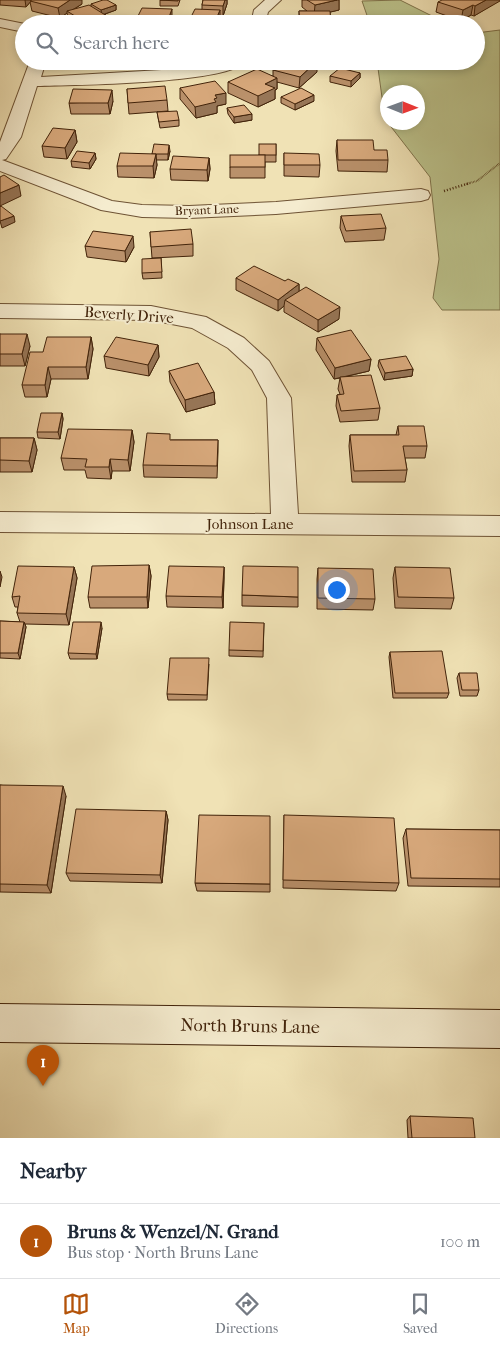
<!DOCTYPE html>
<html lang="en">
<head>
<meta charset="utf-8">
<style>
	body { margin:0; font-family:"IM FELL French Canon",serif; background:#f2f2f3; color:#1f2937 }
	.compass { position:absolute; left:380px; top:85px; width:45px; height:45px; border-radius:50%; background:#fff; box-shadow:0 2px 8px #0003; rotate:91deg }
	.you { position:absolute; left:336px; top:589px; width:18px; height:18px; margin:-12px; border:4px solid #fff; border-radius:50%; background:#1a73e8; box-shadow:0 0 0 8px #1a73e833 }
	.badge { display:grid; place-items:center; width:32px; height:32px; border-radius:50%; background:#b45309; color:#fff; font-size:16px; font-weight:700 }
	.pin { position:absolute; translate:-50% -41px; filter:drop-shadow(0 1px 2px #0008) }
	.pin::after { content:''; position:absolute; top:26px; width:18px; height:15px; background:inherit; clip-path:polygon(0 0,100% 0,50% 100%) }
	.list { margin:0; padding:0; list-style:none }
	h2 { display:flex; justify-content:space-between; align-items:center; height:65px; margin:0; padding:0 20px; font-size:21px }
	h2 small { font-size:16px; font-weight:400; color:#747a83 }
	.list li { display:grid; grid-template-columns:32px 1fr auto; gap:15px; align-items:center; box-sizing:border-box; height:75px; padding:0 20px; border-top:1px solid #e0e1e3 }
	.list b { display:block; font-size:19px; white-space:nowrap }
	.list p { margin:0; font-size:16px; white-space:nowrap; color:#747a83 }
	.list em { font-size:16px; font-style:normal; color:#747a83 }
	.icon { flex:none; width:28px; height:28px; fill:none; stroke:currentColor; stroke-width:2; stroke-linecap:round; stroke-linejoin:round }
	.map { position:relative; flex:none; width:500px; height:1138px; overflow:hidden }
	.search { position:absolute; background:#fff; box-shadow:0 2px 8px #0003; left:15px; right:15px; top:15px; height:55px; display:flex; align-items:center; gap:12px; box-sizing:border-box; padding:0 18px; border-radius:28px; color:#747a83; font-size:19px }
	.sheet { height:140px; background:#fff }
	nav { display:flex; justify-content:space-around; align-items:center; box-sizing:border-box; height:70px; border-top:1px solid #e0e1e3; background:#fff; font-size:14px; color:#747a83 }
	nav a { display:grid; justify-items:center; gap:2px }
	nav .on { color:#b45309 }
	.map>svg:first-child { display:block }
</style>
</head>
<body>
<div class="map">
<svg width="500" height="1138" viewBox="0 0 500 1138">
	<rect width="100%" height="100%" fill="#f0e2b5"/>
	<filter id="stains"><feTurbulence type="fractalNoise" baseFrequency=".004" numOctaves="4"/><feColorMatrix values="0 0 0 0 .2 0 0 0 0 .09 0 0 0 0 .02 0 0 0 .5 -.17"/></filter>
	<radialGradient id="worn" r=".72"><stop offset=".6" stop-color="#630" stop-opacity="0"/><stop offset="1" stop-color="#630" stop-opacity=".3"/></radialGradient>
	<!-- green -->
	<g fill="#bcc38c" stroke="#7f734b" fill-rule="evenodd">
		<path d="M400 0 448 24H370L362 1Z"/>
		<path d="M500 30V310H442L433 298 439 259 430 177 385 119 377 61H476V33ZM388 92H418V122H388Z"/>
	</g>
	<g fill="none" stroke-linecap="round" stroke-linejoin="round">
		<defs>
			<g id="street">
				<path d="M265 0H281L268 12 265 24H251L254 10Z"/>
				<path d="M0 19 25 24 24 32 0 27Z"/>
				<path d="M30 61H46L41 77 196 68 225 61H246C230 84 71 85 37 86L21 137 6 159 2 160 112 201 142 205 189 206 276 202 421 189 428 191 430 195 428 199 421 201 276 214 189 218 142 217 101 210 0 171V142Z"/>
				<path d="M0 304 151 306 206 317 244 338 269 361 291 398 298 514 500 516V536L0 532V512L271 514 267 398 252 370 228 348 192 328 151 320 0 318Z"/>
			</g>
			<path id="secondary" d="M0 1004 500 1010V1048L0 1042Z"/>
		</defs>
		<!-- street casing -->
		<use href="#street" stroke="#6e5335" stroke-width="2"/>
		<!-- secondary casing -->
		<use href="#secondary" stroke="#42230a" stroke-width="2"/>
		<!-- path-far1 -->
		<path stroke="#42230a" stroke-width="2" stroke-dasharray="0.5 1" stroke-linecap="butt" d="M466 184 477 181 500 163"/>
		<!-- path -->
		<path stroke="#42230a" stroke-width="2.5" stroke-dasharray="1 2" stroke-linecap="butt" d="M444 191 470 183"/>
		<!-- street -->
		<use href="#street" fill="#f5eccf" fill-rule="evenodd"/>
		<!-- secondary -->
		<use href="#secondary" fill="#f5eccf" fill-rule="evenodd"/>
	</g>
	<!-- wall -->
	<g fill="#ba916b" stroke="#42230a">
		<path d="M0 0H32L82 4 73 10 91 6V4L116 5V10L105 14 107 16 108 24H72L69 22 67 13 60 18 32 11 30 2 26 7 0 5Z"/>
		<path d="M160 0H180L178 6H160Z"/>
		<path d="M203 0H227V4L223 16H220V21L219 24H188L202 9V5Z"/>
		<path d="M302 0H339V10L330 12 331 24H299V11H307L302 7Z"/>
		<path d="M500 0 474 16 471 15 461 21 436 12 438 2Z"/>
		<path d="M172 15 170 23 139 22 138 16Z"/>
		<path d="M273 70 317 72 299 88 277 82V89L275 90V99L258 107 228 93V82L273 76Z"/>
		<path d="M360 73V78L351 87 330 82V76Z"/>
		<path d="M180 88 226 104 217 106V113L196 118 180 99Z"/>
		<path d="M127 89 167 100 168 111 129 114Z"/>
		<path d="M281 97 314 101 295 110 281 103Z"/>
		<path d="M113 101 110 114H71L69 103Z"/>
		<path d="M227 108 252 120 234 123 228 114Z"/>
		<path d="M157 112 179 120V126L160 128Z"/>
		<path d="M75 130 77 142 67 159 44 157 42 146Z"/>
		<path d="M337 140 374 150 388 160 387 172 338 171 336 151Z"/>
		<path d="M276 144V162H265V178H230V167L259 155Z"/>
		<path d="M170 151 168 160H156L157 165 154 178 118 177 117 166 152 154Z"/>
		<path d="M95 153 96 159 90 169 72 167 71 161Z"/>
		<path d="M284 153 320 165 319 177 284 176Z"/>
		<path d="M209 158 210 169 208 181 171 180 170 169Z"/>
		<path d="M341 216 386 228 384 240 345 242 340 228Z"/>
		<path d="M150 232 193 244V256L152 258Z"/>
		<path d="M85 246 134 247 126 262 87 257Z"/>
		<path d="M161 258 162 278 143 279 142 273Z"/>
		<path d="M236 278 285 281 299 284V291L339 319 318 332 284 312V306L278 311 236 290Z"/>
		<path d="M0 334 30 346 25 366H0Z"/>
		<path d="M91 337 93 349 88 379H51L47 397H25L22 385 43 352Z"/>
		<path d="M317 338 371 359 369 371 344 377 380 408 378 420 340 422 336 406 337 395 340 394 338 389 340 378 334 379 316 350Z"/>
		<path d="M158 345 159 357 149 376 106 368 104 356Z"/>
		<path d="M379 360 413 369 412 376 384 380 378 366Z"/>
		<path d="M169 371 214 392 215 404 186 412 170 382Z"/>
		<path d="M62 413 63 419 60 439 38 438 37 432Z"/>
		<path d="M398 426 427 446 425 458H405L407 470 405 482H352L349 446 350 435H396Z"/>
		<path d="M132 430 134 442 130 471H112L111 479 87 478 85 470H64L61 458Z"/>
		<path d="M0 438H34L37 450 32 472H0Z"/>
		<path d="M171 440H218V452L217 478 144 477 143 465Z"/>
		<path d="M149 565 151 576 148 608H90L88 597Z"/>
		<path d="M74 567 77 578 69 625 25 624 26 627 20 659 0 658V621L20 622 17 613 18 607H15L12 597Z"/>
		<path d="M224 567V578L223 608 167 607 166 596Z"/>
		<path d="M395 567 454 598 451 609 395 608 393 578Z"/>
		<path d="M318 568 375 599 373 610 317 609V579Z"/>
		<path d="M242 595 298 597V607L242 606Z"/>
		<path d="M264 623 263 657 229 656V650Z"/>
		<path d="M102 628 97 659H70L68 653Z"/>
		<path d="M390 652 449 693 447 698H393L389 657Z"/>
		<path d="M209 664 207 700H168L167 694Z"/>
		<path d="M459 673 479 690 477 696H460L457 678Z"/>
		<path d="M0 785 66 796 51 893 0 892Z"/>
		<path d="M166 811 168 820 162 883 70 881 66 873Z"/>
		<path d="M284 815 399 883 396 891 283 888Z"/>
		<path d="M406 829 500 830V887L408 886 403 838Z"/>
		<path d="M195 883 270 884V892L197 891Z"/>
		<path d="M410 1116 475 1138H408L407 1120Z"/>
	</g>
	<!-- shaded-wall -->
	<g fill="#977657" stroke="#42230a">
		<path d="M25 0H32L26 7Z"/>
		<path d="M70 0H82V4L69 12 67 11V13L60 18 58 8Z"/>
		<path d="M225 0H227V4L223 16V6Z"/>
		<path d="M337 0H339V10L314 16 315 5Z"/>
		<path d="M486 0H500V1L474 16 475 6Z"/>
		<path d="M116 5V10L102 15 101 10Z"/>
		<path d="M473 5 471 15 461 21 463 10Z"/>
		<path d="M172 9V15L170 23 169 17Z"/>
		<path d="M220 10V21L219 24H214Z"/>
		<path d="M107 16 108 24H86V23Z"/>
		<path d="M317 61V72L299 88 300 77Z"/>
		<path d="M360 73V78L351 87V81Z"/>
		<path d="M277 78V89L275 90V99L258 107V96L265 84Z"/>
		<path d="M112 90 113 101 110 114 108 103Z"/>
		<path d="M226 93V104L217 106V113L196 118 195 107 214 99 215 95Z"/>
		<path d="M314 95V101L295 110V104Z"/>
		<path d="M252 114V120L234 123V117Z"/>
		<path d="M75 130 77 142 67 159 65 148Z"/>
		<path d="M169 145 170 151 168 160V154Z"/>
		<path d="M95 153 96 159 90 169 89 163Z"/>
		<path d="M156 154 157 165 154 178 153 166Z"/>
		<path d="M209 158 210 169 208 181 207 170Z"/>
		<path d="M19 185 21 196 0 206V193Z"/>
		<path d="M14 216 15 222 2 228 0 221Z"/>
		<path d="M133 236 134 247 126 262 125 251Z"/>
		<path d="M299 284V296L285 300 284 306 278 311V300Z"/>
		<path d="M340 307 339 319 318 332V320Z"/>
		<path d="M27 334 30 346 25 366 22 354Z"/>
		<path d="M91 337 93 349 88 379 86 367Z"/>
		<path d="M158 345 159 357 149 376 148 365Z"/>
		<path d="M371 359 369 371 334 379 335 368Z"/>
		<path d="M48 367 51 379 47 397 45 385Z"/>
		<path d="M413 369 412 376 384 380 385 373Z"/>
		<path d="M214 392 215 404 186 412 185 400Z"/>
		<path d="M62 413 63 419 60 439 58 432Z"/>
		<path d="M132 430 134 442 130 471 128 460Z"/>
		<path d="M34 438 37 450 32 472 29 461Z"/>
		<path d="M110 459 112 471 111 479 109 467Z"/>
		<path d="M149 565 151 576 148 608 147 597Z"/>
		<path d="M74 567 77 578 69 625 66 614Z"/>
		<path d="M224 567V578L223 608 222 597Z"/>
		<path d="M0 571 2 577 0 587Z"/>
		<path d="M24 622 26 627 20 659 18 653Z"/>
		<path d="M101 622 102 628 97 659 96 654Z"/>
		<path d="M63 786 66 796 51 893 47 885Z"/>
		<path d="M166 811 168 820 162 883 160 875Z"/>
	</g>
	<!-- building -->
	<g fill="#d8a97c" stroke="#42230a">
		<path d="M32 0H70L58 8 30 1Z"/>
		<path d="M103 0H107L116 5 101 10 91 4Z"/>
		<path d="M160 0H178V1Z"/>
		<path d="M203 0H225L223 6 202 5Z"/>
		<path d="M307 0H337L315 5Z"/>
		<path d="M442 0H486L475 6 473 5 463 10 438 2Z"/>
		<path d="M89 5 107 16 86 23 67 11Z"/>
		<path d="M142 8 172 9 169 17 138 16Z"/>
		<path d="M195 9 220 10 214 24 188 23Z"/>
		<path d="M299 11H330L331 24H300Z"/>
		<path d="M283 61H317L300 77 273 70Z"/>
		<path d="M340 68 360 73 351 81 330 76Z"/>
		<path d="M257 69 277 78 265 84 275 88 258 96 228 82Z"/>
		<path d="M215 81 226 93 215 95 217 98 214 99 216 102 195 107 180 88Z"/>
		<path d="M165 86 167 100 128 103 127 89Z"/>
		<path d="M301 88 314 95 295 104 281 97Z"/>
		<path d="M73 89 112 90 108 103H69Z"/>
		<path d="M244 105 252 114 234 117 227 108Z"/>
		<path d="M177 111 179 120 159 122 157 112Z"/>
		<path d="M53 128 75 130 65 148 42 146Z"/>
		<path d="M337 140H373L374 150H387L388 160H338Z"/>
		<path d="M154 144 169 145 168 154H152Z"/>
		<rect x="259" y="144" width="17" height="11"/>
		<path d="M77 151 95 153 89 163 71 161Z"/>
		<path d="M120 153 156 154 153 166H117Z"/>
		<path d="M284 153 319 154 320 165H284Z"/>
		<rect x="230" y="155" width="35" height="12"/>
		<path d="M173 156 209 158 207 170 170 169Z"/>
		<path d="M4 175 19 185 0 193V177Z"/>
		<path d="M1 206 14 216 0 221V207Z"/>
		<path d="M381 214 386 228 346 231 341 216Z"/>
		<path d="M191 229 193 244 151 247 150 232Z"/>
		<path d="M93 231 133 236 125 251 85 246Z"/>
		<path d="M161 258 162 272 142 273V259Z"/>
		<path d="M254 266 285 281 288 279 299 284 278 300 236 278Z"/>
		<path d="M306 287 340 307 318 320 285 300Z"/>
		<path d="M351 330 371 359 335 368 317 338Z"/>
		<path d="M0 334H27L22 354H0Z"/>
		<path d="M47 337H91L86 367H48L45 385H22L30 352H43Z"/>
		<path d="M116 337 158 345 148 365 104 356Z"/>
		<path d="M406 356 413 369 385 373 379 360Z"/>
		<path d="M198 363 214 392 185 400 169 371Z"/>
		<path d="M371 375 380 408 341 411 337 395 344 394 340 377Z"/>
		<path d="M41 413H62L58 432H37Z"/>
		<path d="M398 426H424L427 446H403L407 470 354 471 350 435H399Z"/>
		<path d="M68 429 132 430 128 460 110 459 109 467H85L87 459 61 458Z"/>
		<path d="M147 433 170 434V440H218L217 466 143 465Z"/>
		<path d="M0 438H34L29 461 0 460Z"/>
		<path d="M149 565 147 597H88L92 566Z"/>
		<path d="M18 566 74 567 66 614 17 613 20 596 12 597Z"/>
		<path d="M169 566 224 567 222 597 166 596Z"/>
		<path d="M243 566 298 567V597L242 595Z"/>
		<path d="M395 567 450 568 454 598 398 597Z"/>
		<path d="M318 568 373 569 375 599 318 598Z"/>
		<path d="M0 621 24 622 18 653H0Z"/>
		<path d="M73 622H101L96 654 68 653Z"/>
		<path d="M230 622 264 623 263 651 229 650Z"/>
		<path d="M442 651 449 693H395L390 652Z"/>
		<path d="M170 658H209L207 695 167 694Z"/>
		<path d="M459 673H477L479 690H462Z"/>
		<path d="M0 785 63 786 47 885 0 884Z"/>
		<path d="M76 809 166 811 160 875 66 873Z"/>
		<path d="M199 815 270 816V884L195 883Z"/>
		<path d="M284 815 394 818 399 883 283 880Z"/>
		<path d="M406 829 500 830V879L411 878Z"/>
		<path d="M410 1116 473 1118 475 1138H412Z"/>
	</g>
	<g text-anchor="middle" stroke-width="4" stroke-linejoin="round" paint-order="stroke">
		<!-- far-street labels -->
		<g font-size="12" fill="#42230a" stroke="#f5eccf">
			<text transform="translate(207 210) rotate(-2)" y="4">Bryant Lane</text>
		</g>
		<!-- street labels -->
		<g font-size="15" fill="#42230a" stroke="#f5eccf">
			<text transform="translate(129 315) rotate(4)" y="5">Beverly Drive</text>
			<text x="250" y="529">Johnson Lane</text>
		</g>
		<!-- near-street labels -->
		<g font-size="18" fill="#42230a" stroke="#f5eccf">
			<text transform="translate(250 1026) rotate(1)" y="6">North Bruns Lane</text>
		</g>
	</g>
	<rect width="100%" height="100%" filter="url(#stains)"/>
	<rect width="100%" height="100%" fill="url(#worn)"/>
</svg>
<svg class="compass" viewBox="-18 -18 36 36"><path d="M0-13l5 13h-10z" fill="#e53935"/><path d="M0 13l5-13h-10z" fill="#747a83"/></svg>
<div class="you"></div>
<div class="pin badge" style="left:43px;top:1086px">1</div>
<div class="search"><svg class="icon" aria-label="search" viewBox="0 0 24 24"><circle cx="10" cy="10" r="6"/><path d="M15 15l6 6"/></svg>Search here</div>
</div>
<section class="sheet">
<h2>Nearby<small></small></h2>
<ul class="list">
<li><span class="badge">1</span><div><b>Bruns &amp; Wenzel/N. Grand</b><p>Bus stop · North Bruns Lane</p></div><em>100 m</em></li>
</ul>
</section>
<nav>
<a class="on"><svg class="icon" aria-label="map" viewBox="0 0 24 24"><path d="M3 6l6-2 6 2 6-2v14l-6 2-6-2-6 2zM9 4v14M15 6v14"/></svg>Map</a>
<a><svg class="icon" aria-label="directions" viewBox="0 0 24 24"><path d="M12 3l9 9-9 9-9-9zM9 14v-3h6M13 9l2 2-2 2"/></svg>Directions</a>
<a><svg class="icon" aria-label="saved" viewBox="0 0 24 24"><path d="M7 4h10v16l-5-4-5 4z"/></svg>Saved</a>
</nav>
</body>
</html>
